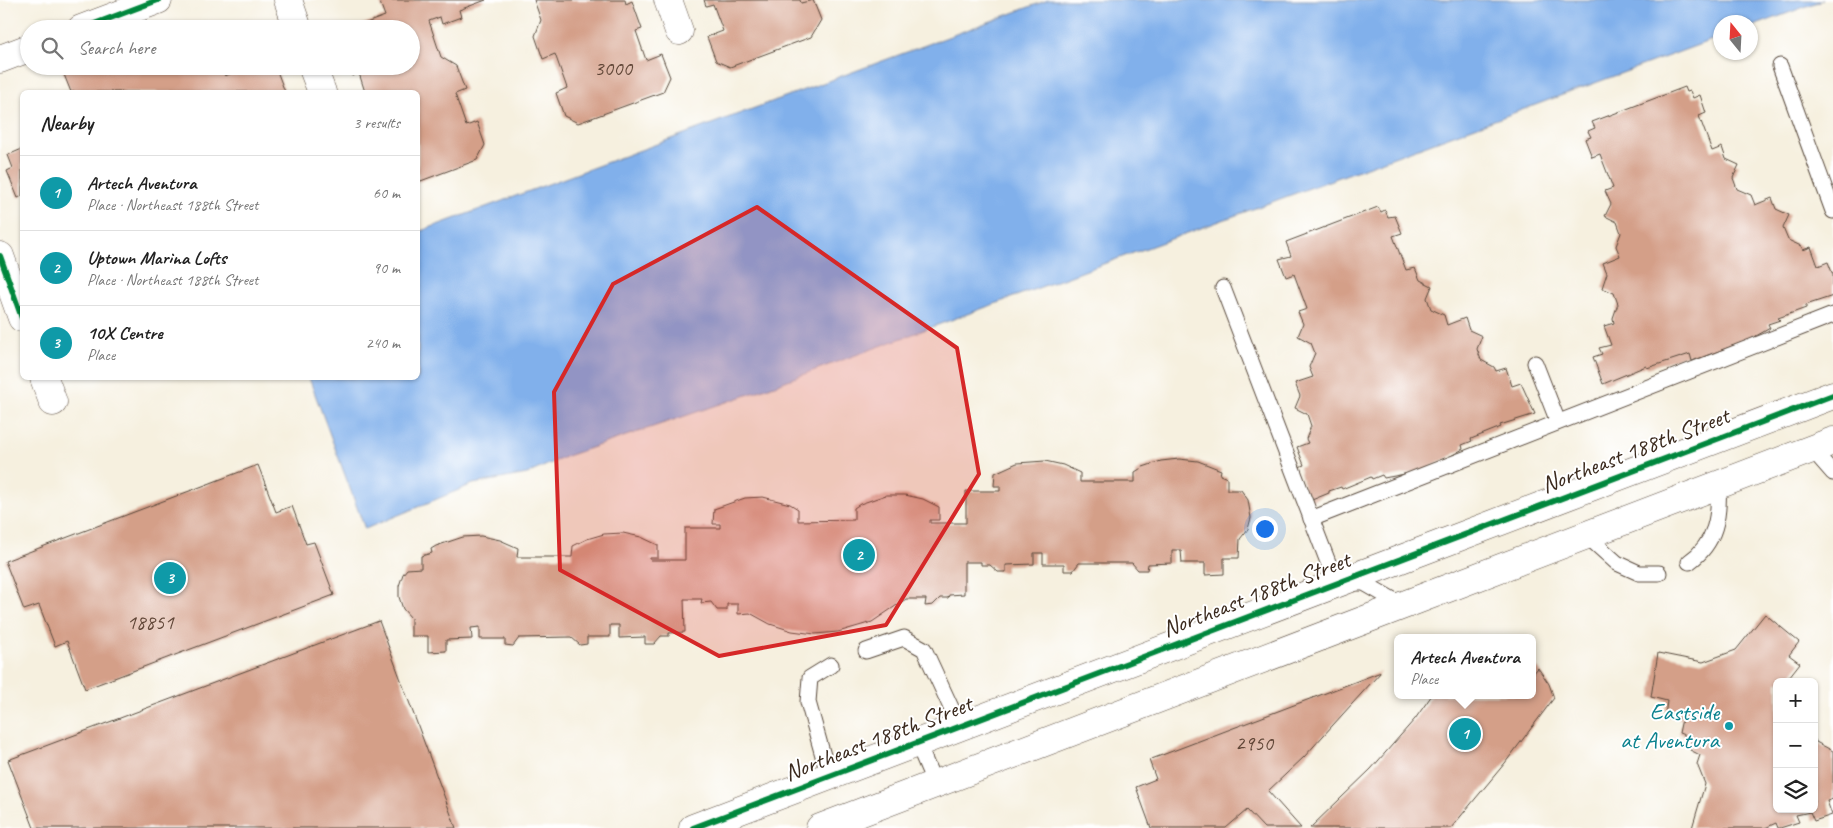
<!DOCTYPE html>
<html lang="en">
<head>
<meta charset="utf-8">
<style>
	body { margin:0; font-family:Caveat,sans-serif; background:#f2f2f2; color:#222 }
	.controls { position:absolute; right:15px; bottom:15px; display:grid; overflow:hidden; border-radius:8px; box-shadow:0 1px 4px #0004 }
	.controls button { width:45px; height:45px; display:grid; place-items:center; padding:0; border:0; border-bottom:1px solid #e0e0e0; background:#fff; color:#222; font:25px sans-serif }
	.compass { position:absolute; left:1713px; top:15px; width:45px; height:45px; border-radius:50%; background:#fff; box-shadow:0 1px 4px #0004; rotate:342deg }
	.you { position:absolute; left:1264px; top:528px; width:18px; height:18px; margin:-12px; border:4px solid #fff; border-radius:50%; background:#1a73e8; box-shadow:0 0 0 8px #1a73e833 }
	.badge { display:grid; place-items:center; width:32px; height:32px; border-radius:50%; background:#1f6fb2; color:#fff; font-size:16px; font-weight:700 }
	.pin { position:absolute; translate:-50% -50%; border:2px solid #fff; box-shadow:0 1px 5px #0006 }
	.popup { position:absolute; left:1394px; top:634px; width:142px; height:65px; box-sizing:border-box; display:grid; place-content:center; border-radius:8px; background:#fff; filter:drop-shadow(0 1px 4px #0005); font-size:16px; white-space:nowrap; color:#767676 }
	.popup b { font-size:19px; color:#222 }
	.popup::after { content:''; position:absolute; left:50%; top:100%; margin-left:-10px; border:10px solid transparent; border-top-color:#fff }
	.list { margin:0; padding:0; list-style:none }
	h2 { display:flex; justify-content:space-between; align-items:center; height:65px; margin:0; padding:0 20px; font-size:21px }
	h2 small { font-size:16px; font-weight:400; color:#767676 }
	.list li { display:grid; grid-template-columns:32px 1fr auto; gap:15px; align-items:center; box-sizing:border-box; height:75px; padding:0 20px; border-top:1px solid #e0e0e0 }
	.list b { display:block; font-size:19px; white-space:nowrap }
	.list p { margin:0; font-size:16px; white-space:nowrap; color:#767676 }
	.list em { font-size:16px; font-style:normal; color:#767676 }
	.icon { flex:none; width:28px; height:28px; fill:none; stroke:currentColor; stroke-width:2; stroke-linecap:round; stroke-linejoin:round }
	.map { position:relative; flex:none; width:1833px; height:828px; overflow:hidden }
	.search { position:absolute; background:#fff; box-shadow:0 1px 4px #0004; left:20px; top:20px; width:400px; height:55px; display:flex; align-items:center; gap:12px; box-sizing:border-box; padding:0 18px; border-radius:28px; color:#767676; font-size:19px }
	.panel { position:absolute; background:#fff; box-shadow:0 1px 4px #0004; left:20px; top:90px; width:400px; height:290px; border-radius:8px }
	.map>svg:first-child { display:block }
</style>
</head>
<body>
<div class="map">
<svg width="1833" height="828" viewBox="0 0 1833 828">
	<rect width="100%" height="100%" fill="#fff"/>
	<filter id="ink" filterUnits="userSpaceOnUse"><feTurbulence type="fractalNoise" baseFrequency=".02" numOctaves="2"/><feDisplacementMap in="SourceGraphic" scale="10" xChannelSelector="R" yChannelSelector="G"/><feConvolveMatrix kernelMatrix="1 2 1 2 8 2 1 2 1" color-interpolation-filters="sRGB"/></filter>
	<filter id="wash" filterUnits="userSpaceOnUse"><feTurbulence type="fractalNoise" baseFrequency=".0096" numOctaves="4" result="noise"/><feDisplacementMap in="SourceGraphic" scale="20" xChannelSelector="R" yChannelSelector="G"/><feGaussianBlur stdDeviation="1.12" result="paint"/><feColorMatrix in="noise" values="0 0 0 0 0 0 0 0 0 0 0 0 0 0 0 0 0 1.4 0 .05"/><feComposite in="paint" operator="in"/></filter>
	<g filter="url(#wash)">
		<rect width="100%" height="100%" fill="#f6f0df"/>
		<!-- water -->
		<path fill="#81b0eb" stroke="#5e6d84" d="M1048 0H1823L1751 27 1750 22H1720V37L750 394 567 456 527 474 473 484 365 529 309 378H418V287L421 286 418 278V232Z"/>
		<g id="blocks">
			<!-- building -->
			<g fill="#d49f88">
				<path d="M379 0H486L459 10 461 17 442 24 440 17 429 21 441 57 456 66 465 90 455 94 466 126 477 122 485 145 477 160 418 182V92H365L359 73 352 76 349 66H411V29H350L385 16Z"/>
				<path d="M534 0H625L626 4 632 1 642 29 636 31 646 60 661 54 670 77 663 92 578 123 564 116 556 93 567 88 555 54 543 59 535 36 541 20Z"/>
				<path d="M704 0H800L801 3 813 0 821 20 811 37 730 67 716 61 707 37 723 31 713 4 706 6Z"/>
				<path d="M185 66 187 71 198 66H221L225 76 249 66H269L271 73 277 71 285 92H71L61 67Z"/>
				<path d="M1685 87 1687 92 1690 91 1693 98 1700 95 1706 113 1699 116 1712 151 1722 147 1726 159 1739 165 1733 178 1737 189 1751 195 1755 205 1772 198 1776 209 1789 215 1783 228 1788 240 1801 246 1803 250 1811 247 1818 266 1828 262 1833 275V296L1806 305V308L1778 318 1780 320 1768 324 1770 328 1751 339 1692 361 1690 354 1647 368 1646 366 1603 384 1593 357 1602 354 1599 348 1611 345 1604 326 1614 323 1613 318 1618 304 1614 293 1602 288 1607 273 1603 263 1620 256 1616 246 1621 233 1617 222 1605 216 1611 204 1605 191 1613 188 1600 154 1592 157 1585 139 1591 137 1588 131 1595 128 1592 122Z"/>
				<path d="M22 149V196L18 198 7 171 13 168 8 155Z"/>
				<path d="M1378 207 1381 212 1385 210 1388 217 1395 216 1402 233 1393 236 1406 270 1415 268 1420 280 1432 286 1427 298 1431 309 1444 315 1447 325 1465 318 1469 330 1482 336 1477 349 1481 360 1494 367 1496 371 1506 368 1512 386 1521 383 1535 414 1500 425 1501 427 1471 439 1472 441 1462 445 1463 449 1426 470 1384 478 1382 475 1372 479 1371 477 1342 489 1341 487 1329 491V493L1307 502 1299 467 1304 465 1297 447 1308 443 1306 439 1311 426 1307 414 1295 408 1300 396 1295 383 1313 377 1309 367 1315 353 1311 343 1298 336 1303 324 1298 312 1307 309 1294 274 1286 277 1279 259 1291 256 1286 242Z"/>
				<path d="M1179 459 1198 461 1221 470 1220 475 1227 478V490H1241L1248 500 1251 518 1248 529 1240 539 1239 558H1224V574L1205 575V563H1182L1181 550H1172V563L1148 564 1147 570H1138L1132 563H1079L1073 571H1064V564H1043V553H1034V564L1006 565V572H998L990 565H981V562H964V594L949 595 948 598H940L933 605 925 606 926 599H906L872 622 838 632 815 634 792 631 770 624 750 613 738 614V604H727V610H717L711 602 701 603 702 599H684L685 632 669 633V636H661L654 644H645V637L619 638V625H610V637H587V644L580 645 571 637 519 638 513 646 505 645V639H480V627L471 628 472 639 446 640V651L428 652V636H411V618L403 609 399 597V586L403 574 407 569 421 568V556L432 553 431 549 436 546 463 537 481 536 500 540 518 548 517 557H572L573 546 587 539 604 534 623 533 641 537 658 545V558H650V560H685V528H720V524H713L714 509 745 498 763 497 790 504 798 509V521L854 520V508L860 504 886 495H905L923 499 939 507V520H930V523H966V491H1000V486H994L995 473 1017 463 1045 461 1063 465 1080 473V482H1135V472L1143 467 1161 461Z"/>
				<path d="M258 465 276 512 292 506 306 544 314 542 334 595 85 689 67 641 55 646 39 605 24 610 5 561Z"/>
				<path d="M1765 614 1799 642 1789 655 1800 663 1789 677 1796 682H1777V809H1814V738L1816 742 1833 751V799L1827 801 1832 815 1814 821 1810 812 1796 815 1799 822 1780 828H1778L1776 823 1765 828H1692L1705 784 1697 764 1700 755 1690 750 1692 738 1679 733 1682 719 1665 716 1667 701 1651 697 1658 653 1703 662 1736 650Z"/>
				<path d="M379 621 456 828H34L8 760Z"/>
				<path d="M1538 668 1549 684 1554 698 1505 763 1451 828H1310L1371 769 1415 719 1432 695H1532V675Z"/>
				<path d="M1381 672 1304 757 1268 791 1301 828H1264L1247 810 1226 828H1151L1136 787 1156 779 1149 760Z"/>
			</g>
		</g>
	</g>
	<g filter="url(#ink)">
		<use href="#blocks" fill-opacity="0" stroke="#57483b" stroke-width="1"/>
		<g fill="none" stroke-linecap="round" stroke-linejoin="round">
			<defs>
				<g id="service">
					<path d="M1780 66 1833 211"/>
					<path d="M1223 288 1336 583H1364L1404 606"/>
					<path d="M1535 363 1558 422"/>
					<path d="M1812 449 1833 473"/>
					<path d="M1311 519 1833 315"/>
					<path d="M1587 536 1617 563 1639 573H1659"/>
					<path d="M1689 562C1716 543 1720 516 1718 485"/>
					<path d="M866 651 904 638 924 649 960 727"/>
					<path d="M917 742 935 784"/>
					<path d="M829 777 808 702 810 678 831 665"/>
				</g>
				<g id="minor">
					<path d="M288 0 298 29"/>
					<path d="M668 0 679 31"/>
					<path d="M81 29 158 0"/>
					<path d="M0 59 29 48"/>
					<path d="M312 66 322 92"/>
					<path d="M0 256 22 318"/>
					<path d="M44 378 53 402"/>
					<path d="M693 828 1833 395"/>
					<path d="M820 828 1833 441"/>
				</g>
			</defs>
			<!-- service casing -->
			<use href="#service" stroke="#57483b" stroke-width="17"/>
			<!-- minor casing -->
			<use href="#minor" stroke="#57483b" stroke-width="29"/>
			<!-- service -->
			<use href="#service" stroke="#fff" stroke-width="15"/>
			<!-- minor -->
			<use href="#minor" stroke="#fff" stroke-width="28"/>
			<defs>
				<g id="cycleway">
					<path d="M81 29 158 0"/>
					<path d="M0 256 22 318"/>
					<path d="M693 828 1833 395"/>
				</g>
			</defs>
			<!-- cycleway casing -->
			<use href="#cycleway" stroke="#fff" stroke-width="9"/>
			<!-- cycleway -->
			<use href="#cycleway" stroke="#00873e" stroke-width="6"/>
		</g>
	</g>
	<!-- marked area -->
	<path fill="#d62828" fill-opacity="0.2" stroke="#d62828" stroke-width="4" stroke-linejoin="round" d="M757 207 957 348 979 474 886 625 719 656 560 570 554 392 613 284Z"/>
	<!-- markers -->
	<circle fill="#0f9aa8" stroke="#fff" stroke-width="2" cx="1729" cy="726" r="5"/>
	<g text-anchor="middle" stroke-width="4" stroke-linejoin="round" paint-order="stroke">
		<!-- number labels -->
		<g font-size="21" fill="#614738">
			<text x="613" y="75">3000</text>
			<text x="150" y="629">18851</text>
			<text x="1254" y="750">2950</text>
		</g>
		<!-- street labels -->
		<g font-size="24" fill="#3b2a1e" stroke="#fff">
			<text transform="translate(1635 450) rotate(-21)" y="8">Northeast 188th Street</text>
			<text transform="translate(1256 594) rotate(-21)" y="8">Northeast 188th Street</text>
			<text transform="translate(878 738) rotate(-21)" y="8">Northeast 188th Street</text>
		</g>
		<!-- culture labels -->
		<g font-size="24" fill="#0d838f" stroke="#fff" text-anchor="end">
			<text x="1719" y="720">Eastside<tspan x="1719" dy="28">at Aventura</tspan></text>
		</g>
	</g>
</svg>
<div class="controls">
<button>+</button>
<button>−</button>
<button><svg class="icon" aria-label="layers" viewBox="0 0 24 24"><path d="M12 4l9 5-9 5-9-5zM3 14l9 5 9-5"/></svg></button>
</div>
<svg class="compass" viewBox="-18 -18 36 36"><path d="M0-13l5 13h-10z" fill="#e53935"/><path d="M0 13l5-13h-10z" fill="#767676"/></svg>
<div class="you"></div>
<div class="pin badge" style="left:1465px;top:734px;background:#0f9aa8">1</div>
<div class="popup"><b>Artech Aventura</b>Place</div>
<div class="pin badge" style="left:859px;top:555px;background:#0f9aa8">2</div>
<div class="pin badge" style="left:170px;top:578px;background:#0f9aa8">3</div>
<div class="search"><svg class="icon" aria-label="search" viewBox="0 0 24 24"><circle cx="10" cy="10" r="6"/><path d="M15 15l6 6"/></svg>Search here</div>
<section class="panel">
<h2>Nearby<small>3 results</small></h2>
<ul class="list">
<li><span class="badge" style="background:#0f9aa8">1</span><div><b>Artech Aventura</b><p>Place · Northeast 188th Street</p></div><em>60 m</em></li>
<li><span class="badge" style="background:#0f9aa8">2</span><div><b>Uptown Marina Lofts</b><p>Place · Northeast 188th Street</p></div><em>90 m</em></li>
<li><span class="badge" style="background:#0f9aa8">3</span><div><b>10X Centre</b><p>Place</p></div><em>240 m</em></li>
</ul>
</section>
</div>
</body>
</html>
